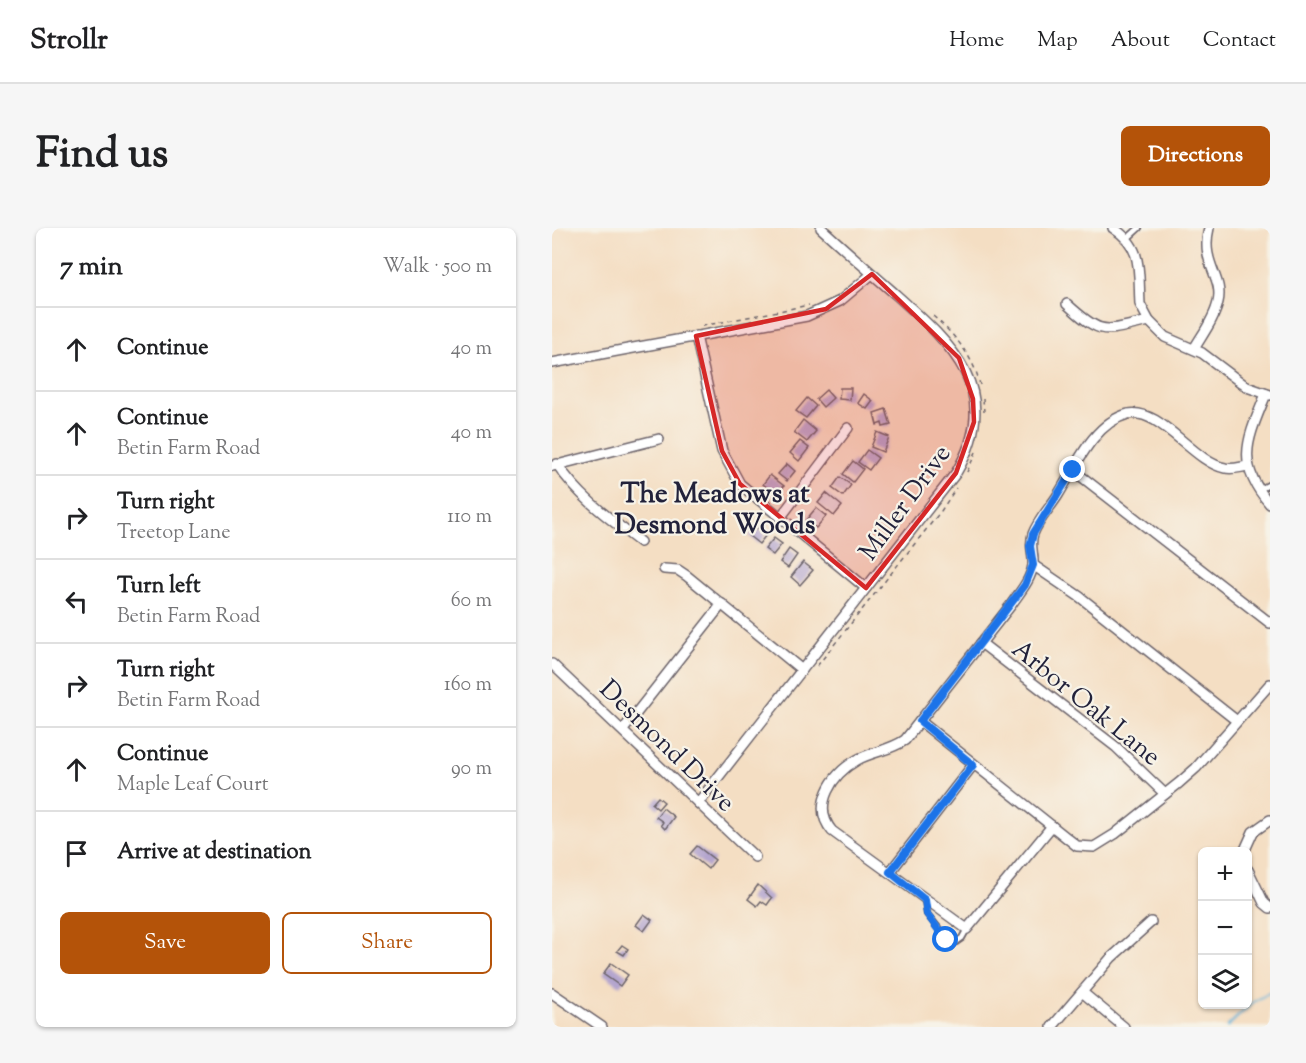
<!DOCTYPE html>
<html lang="en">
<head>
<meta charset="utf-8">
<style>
	body { margin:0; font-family:"Sorts Mill Goudy",serif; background:#f6f6f6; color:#202124 }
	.controls { position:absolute; right:18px; bottom:18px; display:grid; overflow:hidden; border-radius:9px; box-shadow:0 2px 4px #0004 }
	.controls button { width:54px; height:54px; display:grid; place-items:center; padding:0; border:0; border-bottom:2px solid #e0e0e0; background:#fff; color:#202124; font:30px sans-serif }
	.stop { position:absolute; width:18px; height:18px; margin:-14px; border:4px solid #1a73e8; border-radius:50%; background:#fff }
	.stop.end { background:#1a73e8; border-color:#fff; box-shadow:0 2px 6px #0008 }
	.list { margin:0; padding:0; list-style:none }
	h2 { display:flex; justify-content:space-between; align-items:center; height:78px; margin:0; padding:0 24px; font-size:26px }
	h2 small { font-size:20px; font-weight:400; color:#757577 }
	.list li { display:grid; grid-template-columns:39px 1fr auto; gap:18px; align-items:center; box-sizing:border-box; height:84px; padding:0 24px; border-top:2px solid #e0e0e0 }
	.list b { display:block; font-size:22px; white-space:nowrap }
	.list p { margin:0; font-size:20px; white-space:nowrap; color:#757577 }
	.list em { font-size:20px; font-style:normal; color:#757577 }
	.actions { display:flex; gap:12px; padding:18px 24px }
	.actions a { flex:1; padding:14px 0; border:2px solid #b45309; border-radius:9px; text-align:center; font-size:21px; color:#b45309 }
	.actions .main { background:#b45309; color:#fff }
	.icon { flex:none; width:33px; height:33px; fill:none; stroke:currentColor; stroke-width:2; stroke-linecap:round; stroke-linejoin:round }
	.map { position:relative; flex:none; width:718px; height:799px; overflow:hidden; border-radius:9px }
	header { display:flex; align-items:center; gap:36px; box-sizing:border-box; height:84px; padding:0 30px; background:#fff; border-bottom:2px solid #e0e0e0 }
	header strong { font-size:28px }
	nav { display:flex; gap:33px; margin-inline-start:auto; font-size:21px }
	.intro { display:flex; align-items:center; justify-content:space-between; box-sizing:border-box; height:144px; padding:0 36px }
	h1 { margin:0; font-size:42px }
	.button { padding:15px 27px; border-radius:9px; background:#b45309; color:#fff; font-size:21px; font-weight:700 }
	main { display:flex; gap:36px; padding:0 36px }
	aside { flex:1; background:#fff; border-radius:9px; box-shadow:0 2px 4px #0004 }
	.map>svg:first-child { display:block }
</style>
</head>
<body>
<header>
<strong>Strollr</strong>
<nav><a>Home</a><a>Map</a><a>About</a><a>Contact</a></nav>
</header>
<div class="intro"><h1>Find us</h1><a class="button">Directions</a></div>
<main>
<aside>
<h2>7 min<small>Walk · 500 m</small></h2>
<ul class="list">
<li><svg class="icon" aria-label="ahead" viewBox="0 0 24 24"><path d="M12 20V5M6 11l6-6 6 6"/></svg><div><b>Continue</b></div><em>40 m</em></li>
<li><svg class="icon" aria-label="ahead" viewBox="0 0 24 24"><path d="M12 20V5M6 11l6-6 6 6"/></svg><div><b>Continue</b><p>Betin Farm Road</p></div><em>40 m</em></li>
<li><svg class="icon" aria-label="right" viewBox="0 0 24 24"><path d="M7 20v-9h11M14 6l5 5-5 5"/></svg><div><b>Turn right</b><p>Treetop Lane</p></div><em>110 m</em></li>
<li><svg class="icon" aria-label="left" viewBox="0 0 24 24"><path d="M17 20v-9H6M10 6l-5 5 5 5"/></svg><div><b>Turn left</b><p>Betin Farm Road</p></div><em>60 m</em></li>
<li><svg class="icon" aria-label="right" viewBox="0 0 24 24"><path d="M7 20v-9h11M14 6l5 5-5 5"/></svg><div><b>Turn right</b><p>Betin Farm Road</p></div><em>160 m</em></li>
<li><svg class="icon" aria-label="ahead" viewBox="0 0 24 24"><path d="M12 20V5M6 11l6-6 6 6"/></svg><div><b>Continue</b><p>Maple Leaf Court</p></div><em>90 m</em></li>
<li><svg class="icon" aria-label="arrive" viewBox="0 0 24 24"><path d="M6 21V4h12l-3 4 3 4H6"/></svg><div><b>Arrive at destination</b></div></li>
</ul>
<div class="actions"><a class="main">Save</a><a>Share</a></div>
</aside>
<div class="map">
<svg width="718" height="799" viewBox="0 0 718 799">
	<rect width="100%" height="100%" fill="#f7f3e8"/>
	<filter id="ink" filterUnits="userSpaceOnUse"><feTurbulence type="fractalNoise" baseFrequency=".0167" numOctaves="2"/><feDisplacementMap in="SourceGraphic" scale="12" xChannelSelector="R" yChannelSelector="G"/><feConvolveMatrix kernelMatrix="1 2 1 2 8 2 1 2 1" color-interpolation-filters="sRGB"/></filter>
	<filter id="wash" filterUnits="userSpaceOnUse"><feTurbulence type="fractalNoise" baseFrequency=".008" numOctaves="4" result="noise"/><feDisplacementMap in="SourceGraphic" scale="24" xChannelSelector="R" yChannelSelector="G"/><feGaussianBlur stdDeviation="1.35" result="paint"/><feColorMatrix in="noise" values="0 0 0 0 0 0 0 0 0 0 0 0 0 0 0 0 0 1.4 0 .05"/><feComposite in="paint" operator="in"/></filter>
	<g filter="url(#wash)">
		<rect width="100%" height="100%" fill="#f4dec3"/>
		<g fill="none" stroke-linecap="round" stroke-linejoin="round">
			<!-- stream -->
			<path stroke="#61b4dc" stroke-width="2" d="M675 799 700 775 718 764"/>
		</g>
		<g id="blocks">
			<!-- building -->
			<g fill="#b4a5ce">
				<path d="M288 160H299L298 172 287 171Z"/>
				<path d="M274 162 281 170 271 179 264 171Z"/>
				<path d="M312 166 321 173 315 181 306 175Z"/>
				<path d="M255 170 264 178 254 190 244 183Z"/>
				<path d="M334 181 339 197 331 199 330 195 325 197 322 185Z"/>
				<path d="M251 192 264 203 255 214 242 204Z"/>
				<path d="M325 204 337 209 331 224 319 219Z"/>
				<path d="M248 213 257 220 247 233 238 225Z"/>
				<path d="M315 222 326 230 317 242 306 234Z"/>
				<path d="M301 233 311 241 301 254 291 246Z"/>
				<path d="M235 236 243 243 235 253 226 246Z"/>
				<path d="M218 247 232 258 225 267 211 256Z"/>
				<path d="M288 249 299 257 291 268 280 260Z"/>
				<path d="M274 265 290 278 282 288 266 275Z"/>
				<path d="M264 280 274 288 264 300 254 292Z"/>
				<path d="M204 299 214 307 207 316 197 308Z"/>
				<path d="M222 310 230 316 221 327 213 321Z"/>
				<path d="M237 321 245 327 236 340 228 334Z"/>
				<path d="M251 334 261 342 248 357 239 349Z"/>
				<path d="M106 569 112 574 106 581 100 576Z"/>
				<path d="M111 580 122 589 113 601 109 597 111 594 104 589Z"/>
				<path d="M145 618 163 632 156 641 138 626Z"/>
				<path d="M206 657 220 670 215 677 209 673 205 678 196 671Z"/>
				<path d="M92 686 100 692 92 703 84 697Z"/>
				<path d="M70 717 76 721 72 727 65 723Z"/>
				<path d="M59 735 76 747 68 758 51 746Z"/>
			</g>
		</g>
	</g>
	<g filter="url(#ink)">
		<use href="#blocks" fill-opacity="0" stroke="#6c646b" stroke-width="1.5"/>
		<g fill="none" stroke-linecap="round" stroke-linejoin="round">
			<defs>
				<g id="lane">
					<path d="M576 10 587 0"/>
					<path d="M707 262 718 256"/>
					<path d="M373 672 375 686 400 717 410 710 415 701"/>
				</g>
				<g id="street">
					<path d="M561 0C592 19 586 44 588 76L597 93 613 109 650 125 695 159 718 167"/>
					<path d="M515 76C551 109 551 103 597 93"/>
					<path d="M144 108 170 223 188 256 314 360"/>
					<path d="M642 121C650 107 663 90 666 74 672 49 648 36 657 0"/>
					<path d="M0 135 255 88 288 73 320 46"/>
					<path d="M714 166C696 211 682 235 718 276"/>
					<path d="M5 236C27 269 58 291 88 314"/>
					<path d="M1 238 107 211"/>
					<path d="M521 242 718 395"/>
					<path d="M228 290 296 200"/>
					<path d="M481 337 528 369 685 493"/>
					<path d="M112 341 126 342 135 348 250 442"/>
					<path d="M429 415 564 519 613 566"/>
					<path d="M0 436 203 629"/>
					<path d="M368 493 525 618 542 619 563 606 627 555 644 540 718 456"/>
					<path d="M71 502 170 376"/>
					<path d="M146 575 404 245C453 162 399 116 341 64 317 43 293 22 269 0"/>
					<path d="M500 598 415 701 280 603C259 578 280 546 305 532 321 523 337 523 353 512L459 377C467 365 479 352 481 337 482 326 477 317 481 306 486 292 498 280 506 267 523 240 541 195 576 186 608 179 641 234 673 240 681 242 688 239 696 238"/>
					<path d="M692 624 701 604 718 592"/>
					<path d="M696 642 712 675 718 680"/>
					<path d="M338 644 421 537"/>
					<path d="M530 764 572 799"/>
					<path d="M0 765 50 799"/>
					<path d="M500 799 559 730 599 694"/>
				</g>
			</defs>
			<!-- lane casing -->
			<use href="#lane" stroke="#6c646b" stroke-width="8"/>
			<!-- street casing -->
			<use href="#street" stroke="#6c646b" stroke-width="12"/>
			<!-- path -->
			<g stroke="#6c646b" stroke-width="1.5" stroke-dasharray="4.5 4.5" stroke-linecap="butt">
				<path d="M381 88C402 106 422 129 428 157"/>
				<path d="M150 98 257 77"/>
				<path d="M431 171 432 184"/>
				<path d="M415 244 424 224"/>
				<path d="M265 438 389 283 404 260"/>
			</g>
			<!-- lane -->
			<use href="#lane" stroke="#fff" stroke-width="4.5"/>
			<!-- street -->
			<use href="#street" stroke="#fff" stroke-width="9"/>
		</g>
	</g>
	<g fill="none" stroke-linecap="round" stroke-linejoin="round" filter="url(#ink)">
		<!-- route -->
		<path stroke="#1a73e8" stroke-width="8" d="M394 712 375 686 373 672 338 644 421 537 368 493 473 357 481 337 478 318 481 306 521 242"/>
	</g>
	<!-- marked area -->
	<path fill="#d62828" fill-opacity="0.2" stroke="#d62828" stroke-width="4.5" stroke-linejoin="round" d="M320 46 407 130 421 171 422 194 404 245 314 360 188 256 170 223 144 108 274 81Z"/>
	<g text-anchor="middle" stroke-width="4.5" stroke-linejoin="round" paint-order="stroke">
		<!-- street labels -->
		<g font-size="26" fill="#22223b" stroke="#f7f3e8">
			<text transform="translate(352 274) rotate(-54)" y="9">Miller Drive</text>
			<text transform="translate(535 474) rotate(39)" y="9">Arbor Oak Lane</text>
			<text transform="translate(116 517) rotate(44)" y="9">Desmond Drive</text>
		</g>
		<!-- neighbourhood labels -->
		<g font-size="27" font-weight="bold" fill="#22223b" stroke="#f7f3e8">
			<text x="163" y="274">The Meadows at<tspan x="163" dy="31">Desmond Woods</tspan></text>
		</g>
	</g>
</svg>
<div class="controls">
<button>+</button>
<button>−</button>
<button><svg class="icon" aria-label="layers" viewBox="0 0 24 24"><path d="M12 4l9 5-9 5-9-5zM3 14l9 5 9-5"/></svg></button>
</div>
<div class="stop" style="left:394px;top:712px"></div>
<div class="stop end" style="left:521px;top:242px"></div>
</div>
</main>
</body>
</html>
